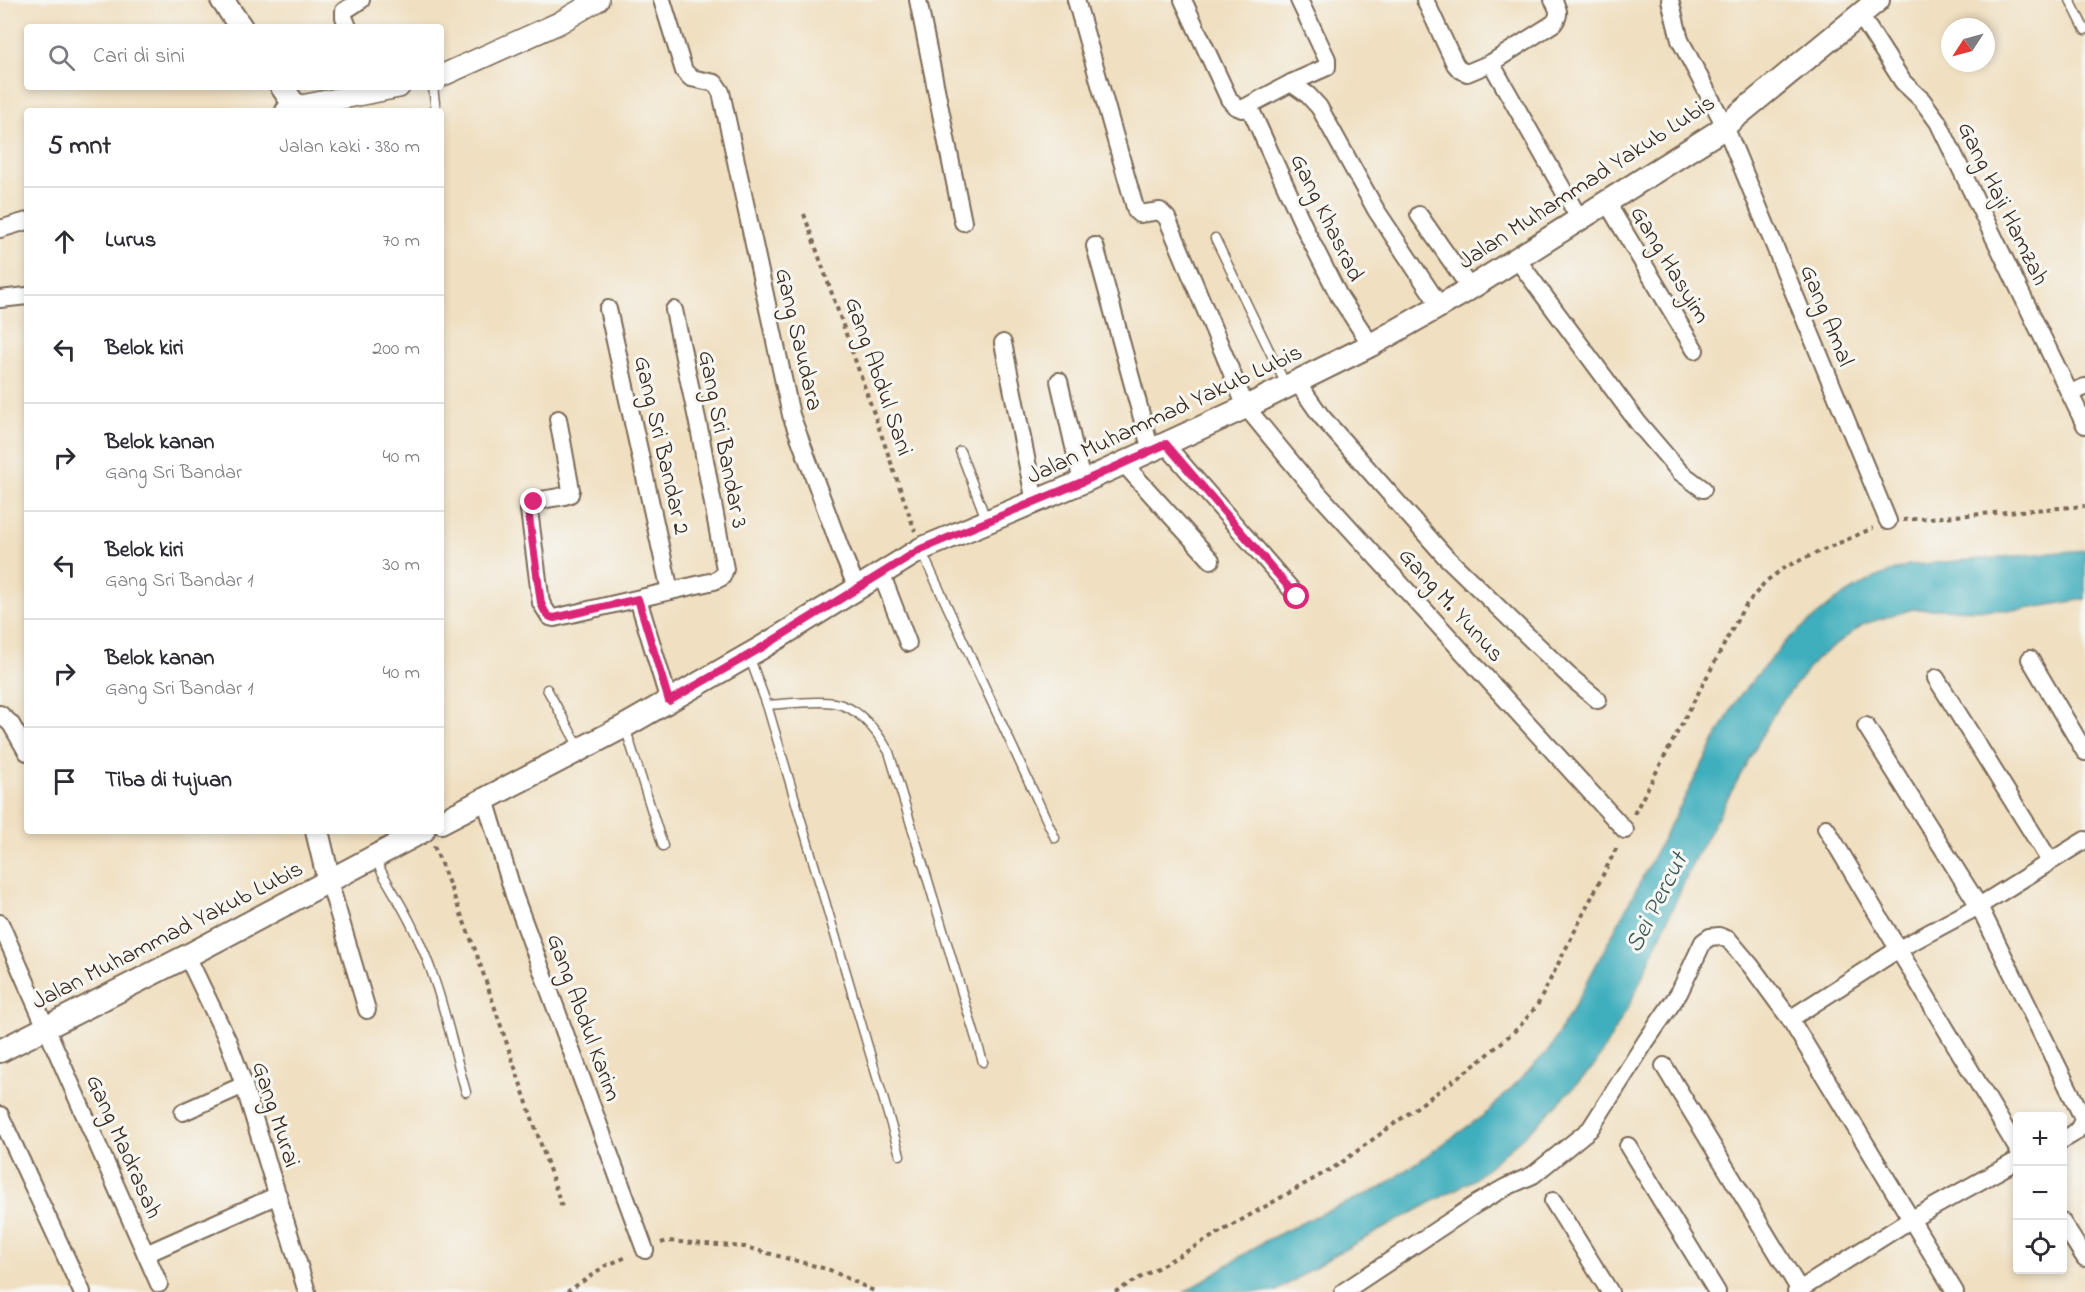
<!DOCTYPE html>
<html lang="id">
<head>
<meta charset="utf-8">
<style>
	body { margin:0; font-family:"Indie Flower",sans-serif; background:#f7f7f7; color:#2b2b33 }
	.controls { position:absolute; right:18px; bottom:18px; display:grid; overflow:hidden; border-radius:6px; box-shadow:0 3px 9px #0003 }
	.controls button { width:54px; height:54px; display:grid; place-items:center; padding:0; border:0; border-bottom:2px solid #e1e1e2; background:#fff; color:#2b2b33; font:30px sans-serif }
	.compass { position:absolute; left:1941px; top:18px; width:54px; height:54px; border-radius:50%; background:#fff; box-shadow:0 3px 9px #0003; rotate:234deg }
	.stop { position:absolute; width:18px; height:18px; margin:-14px; border:4px solid #db2777; border-radius:50%; background:#fff }
	.stop.end { background:#db2777; border-color:#fff; box-shadow:0 2px 6px #0008 }
	.list { margin:0; padding:0; list-style:none }
	h2 { display:flex; justify-content:space-between; align-items:center; height:78px; margin:0; padding:0 24px; font-size:26px }
	h2 small { font-size:20px; font-weight:400; color:#7c7c81 }
	.list li { display:grid; grid-template-columns:39px 1fr auto; gap:18px; align-items:center; box-sizing:border-box; height:108px; padding:0 24px; border-top:2px solid #e1e1e2 }
	.list b { display:block; font-size:22px; white-space:nowrap }
	.list p { margin:0; font-size:20px; white-space:nowrap; color:#7c7c81 }
	.list em { font-size:20px; font-style:normal; color:#7c7c81 }
	.icon { flex:none; width:33px; height:33px; fill:none; stroke:currentColor; stroke-width:2; stroke-linecap:round; stroke-linejoin:round }
	.map { position:relative; flex:none; width:2085px; height:1292px; overflow:hidden }
	.search { position:absolute; background:#fff; box-shadow:0 3px 9px #0003; left:24px; top:24px; width:420px; height:66px; display:flex; align-items:center; gap:15px; box-sizing:border-box; padding:0 21px; border-radius:6px; color:#7c7c81; font-size:22px }
	.panel { position:absolute; background:#fff; box-shadow:0 3px 9px #0003; left:24px; top:108px; width:420px; height:726px; border-radius:6px }
	.map>svg:first-child { display:block }
</style>
</head>
<body>
<div class="map">
<svg width="2085" height="1292" viewBox="0 0 2085 1292">
	<rect width="100%" height="100%" fill="#f6f6f2"/>
	<filter id="ink" filterUnits="userSpaceOnUse"><feTurbulence type="fractalNoise" baseFrequency=".0167" numOctaves="2"/><feDisplacementMap in="SourceGraphic" scale="12" xChannelSelector="R" yChannelSelector="G"/><feConvolveMatrix kernelMatrix="1 2 1 2 8 2 1 2 1" color-interpolation-filters="sRGB"/></filter>
	<filter id="wash" filterUnits="userSpaceOnUse"><feTurbulence type="fractalNoise" baseFrequency=".008" numOctaves="4" result="noise"/><feDisplacementMap in="SourceGraphic" scale="24" xChannelSelector="R" yChannelSelector="G"/><feGaussianBlur stdDeviation="1.35" result="paint"/><feColorMatrix in="noise" values="0 0 0 0 0 0 0 0 0 0 0 0 0 0 0 0 0 1.4 0 .05"/><feComposite in="paint" operator="in"/></filter>
	<g filter="url(#wash)">
		<rect width="100%" height="100%" fill="#f0dfc0"/>
		<!-- water -->
		<path fill="#40afbd" stroke="#3e6c6e" stroke-width="1.5" d="M2085 550V599L2020 610 1913 609 1864 624 1816 659 1777 708 1693 862 1632 1000 1595 1065 1540 1122 1473 1180 1336 1254 1275 1292H1185L1265 1241 1314 1217 1381 1188 1488 1112 1549 1050 1577 1001 1737 699 1785 642 1837 599 1874 578 1909 565Z"/>
	</g>
	<g filter="url(#ink)">
		<g fill="none" stroke-linecap="round" stroke-linejoin="round">
			<defs>
				<g id="service">
					<path d="M2070 0 2085 30"/>
					<path d="M433 87 436 111"/>
					<path d="M1215 238 1287 387"/>
					<path d="M960 451 986 519"/>
					<path d="M921 550 1055 838"/>
					<path d="M749 656 767 705 900 1155"/>
					<path d="M547 689 580 749"/>
					<path d="M767 705C786 704 815 700 834 703 859 707 877 731 889 752L983 1062"/>
					<path d="M625 727 663 846"/>
					<path d="M375 859C386 882 402 904 413 928 439 979 450 1037 466 1092"/>
				</g>
				<g id="minor">
					<path d="M662 0 684 71 691 78 715 83 721 92 791 415 841 550 857 588"/>
					<path d="M918 0 963 222"/>
					<path d="M1076 0 1136 211 1139 214 1160 211 1167 218 1246 407 1306 480 1625 830"/>
					<path d="M1183 0 1229 99 1235 106 1242 109 1291 83 1327 67V59L1299 0"/>
					<path d="M1425 0 1455 64 1460 70 1467 73 1491 63"/>
					<path d="M1553 0C1558 9 1561 14 1554 23L1491 63 1579 218"/>
					<path d="M1670 0 1680 40 1725 126 1888 521"/>
					<path d="M1860 15 1903 82 1922 100 1938 122 2085 425"/>
					<path d="M348 27 344 17V11L361 0"/>
					<path d="M1291 83 1308 95 1319 107 1376 210 1440 306"/>
					<path d="M1249 106 1307 233 1339 296 1371 345"/>
					<path d="M1606 201 1695 350"/>
					<path d="M1419 215 1470 288"/>
					<path d="M0 229 27 221"/>
					<path d="M1095 246 1151 451"/>
					<path d="M1516 258 1639 424 1680 472 1703 489"/>
					<path d="M0 299 27 296"/>
					<path d="M608 309 670 591"/>
					<path d="M1003 343 1035 502"/>
					<path d="M1059 381 1082 482"/>
					<path d="M1297 382 1321 416 1444 555 1568 675 1598 700"/>
					<path d="M2070 393 2085 387"/>
					<path d="M558 419 571 490 570 494C558 500 534 496 529 510L541 603 550 617 554 618 714 581 722 577 725 569 700 433 674 310"/>
					<path d="M1165 444 1297 596"/>
					<path d="M1124 464 1211 560"/>
					<path d="M881 573 908 643"/>
					<path d="M638 599 669 701"/>
					<path d="M2030 659 2085 752"/>
					<path d="M1936 678 2050 861"/>
					<path d="M0 714 11 724 27 752"/>
					<path d="M1866 726 1979 906 2083 1118C2080 1131 2074 1134 2062 1140"/>
					<path d="M485 799 514 895 645 1250"/>
					<path d="M1826 828 2018 1150"/>
					<path d="M329 881 367 1010"/>
					<path d="M0 923 159 1284"/>
					<path d="M187 956 228 1041 242 1079 307 1292"/>
					<path d="M1790 1019 1897 950 1979 906 2085 840"/>
					<path d="M1664 1066 1801 1292"/>
					<path d="M183 1112 244 1085"/>
					<path d="M0 1115 82 1292"/>
					<path d="M1628 1146 1717 1292"/>
					<path d="M1553 1201 1610 1292"/>
					<path d="M2062 1222 2085 1258"/>
					<path d="M146 1254 278 1195"/>
					<path d="M1343 1292 1476 1204 1506 1187 1533 1175 1590 1129 1646 1041 1679 993 1703 942 1710 937 1719 936 1729 940 1751 966 1790 1019 1955 1292"/>
					<path d="M1796 1292 1910 1220 2018 1160"/>
				</g>
				<g id="tertiary">
					<path d="M441 76 559 23 598 0"/>
					<path d="M296 107 399 87"/>
				</g>
				<g id="secondary">
					<path d="M222 0 241 27"/>
					<path d="M282 87 296 107 287 111"/>
					<path d="M441 822 625 726 761 648 921 549 1082 482 1246 407 1371 345 1461 294 1716 133 1878 0"/>
					<path d="M317 831 329 881"/>
					<path d="M0 1051 187 956 423 831"/>
				</g>
			</defs>
			<!-- service casing -->
			<use href="#service" stroke="#7a6957" stroke-width="11"/>
			<!-- minor casing -->
			<use href="#minor" stroke="#7a6957" stroke-width="20"/>
			<!-- tertiary casing -->
			<use href="#tertiary" stroke="#7a6957" stroke-width="24"/>
			<!-- secondary casing -->
			<use href="#secondary" stroke="#7a6957" stroke-width="26"/>
			<!-- path -->
			<g stroke="#7a6957" stroke-width="4" stroke-dasharray="4.5 4.5" stroke-linecap="butt">
				<path d="M804 214 915 531"/>
				<path d="M1903 520 2085 506"/>
				<path d="M1634 814 1743 609 1765 582 1785 567 1873 528"/>
				<path d="M434 846 476 952 562 1207"/>
				<path d="M661 1243 667 1241 745 1247 830 1270 876 1292"/>
				<path d="M567 1292 605 1266 629 1256"/>
				<path d="M1115 1292 1338 1165 1484 1058 1519 1027 1537 1006 1618 845"/>
			</g>
			<!-- service -->
			<use href="#service" stroke="#fff" stroke-width="8"/>
			<!-- minor -->
			<use href="#minor" stroke="#fff" stroke-width="16"/>
			<!-- tertiary -->
			<use href="#tertiary" stroke="#fff" stroke-width="21"/>
			<!-- secondary -->
			<use href="#secondary" stroke="#fff" stroke-width="22"/>
		</g>
	</g>
	<g fill="none" stroke-linecap="round" stroke-linejoin="round" filter="url(#ink)">
		<!-- route -->
		<path stroke="#db2777" stroke-width="8" d="M534 502 529 506 528 510 541 603C544 610 546 617 554 618L638 599 669 701 761 648 921 549 1082 482 1166 444 1297 597"/>
	</g>
	<g text-anchor="middle" stroke-width="6" stroke-linejoin="round" paint-order="stroke">
		<!-- street labels -->
		<g font-size="24" fill="#3b2a1e" stroke="#f6f6f2">
			<text transform="translate(1586 181) rotate(-33)" y="8">Jalan Muhammad Yakub Lubis</text>
			<text transform="translate(2004 203) rotate(64)" y="8">Gang Haji Hamzah</text>
			<text transform="translate(1328 217) rotate(64)" y="8">Gang Khasrad</text>
			<text transform="translate(1671 264) rotate(59)" y="8">Gang Hasyim</text>
			<text transform="translate(1828 315) rotate(68)" y="8">Gang Amal</text>
			<text transform="translate(800 339) rotate(77)" y="8">Gang Saudara</text>
			<text transform="translate(880 376) rotate(71)" y="8">Gang Abdul Sani</text>
			<text transform="translate(1164 413) rotate(-25)" y="8">Jalan Muhammad Yakub Lubis</text>
			<text transform="translate(724 439) rotate(79)" y="8">Gang Sri Bandar 3</text>
			<text transform="translate(663 445) rotate(77)" y="8">Gang Sri Bandar 2</text>
			<text transform="translate(1452 604) rotate(48)" y="8">Gang M. Yunus</text>
			<text transform="translate(167 934) rotate(-27)" y="8">Jalan Muhammad Yakub Lubis</text>
			<text transform="translate(585 1017) rotate(70)" y="8">Gang Abdul Karim</text>
			<text transform="translate(277 1114) rotate(72)" y="8">Gang Murai</text>
			<text transform="translate(125 1146) rotate(66)" y="8">Gang Madrasah</text>
		</g>
		<!-- water labels -->
		<g font-size="26" font-style="italic" fill="#3d5956" stroke="#f6f6f2">
			<text transform="translate(1655 902) rotate(-63)" y="9">Sei Percut</text>
		</g>
	</g>
</svg>
<div class="controls">
<button>+</button>
<button>−</button>
<button><svg class="icon" aria-label="locate" viewBox="0 0 24 24"><circle cx="12" cy="12" r="6"/><path d="M12 2v4M12 18v4M2 12h4M18 12h4"/></svg></button>
</div>
<svg class="compass" viewBox="-18 -18 36 36"><path d="M0-13l5 13h-10z" fill="#e53935"/><path d="M0 13l5-13h-10z" fill="#7c7c81"/></svg>
<div class="stop" style="left:1297px;top:597px"></div>
<div class="stop end" style="left:534px;top:502px"></div>
<div class="search"><svg class="icon" aria-label="search" viewBox="0 0 24 24"><circle cx="10" cy="10" r="6"/><path d="M15 15l6 6"/></svg>Cari di sini</div>
<section class="panel">
<h2>5 mnt<small>Jalan kaki · 380 m</small></h2>
<ul class="list">
<li><svg class="icon" aria-label="ahead" viewBox="0 0 24 24"><path d="M12 20V5M6 11l6-6 6 6"/></svg><div><b>Lurus</b></div><em>70 m</em></li>
<li><svg class="icon" aria-label="left" viewBox="0 0 24 24"><path d="M17 20v-9H6M10 6l-5 5 5 5"/></svg><div><b>Belok kiri</b></div><em>200 m</em></li>
<li><svg class="icon" aria-label="right" viewBox="0 0 24 24"><path d="M7 20v-9h11M14 6l5 5-5 5"/></svg><div><b>Belok kanan</b><p>Gang Sri Bandar</p></div><em>40 m</em></li>
<li><svg class="icon" aria-label="left" viewBox="0 0 24 24"><path d="M17 20v-9H6M10 6l-5 5 5 5"/></svg><div><b>Belok kiri</b><p>Gang Sri Bandar 1</p></div><em>30 m</em></li>
<li><svg class="icon" aria-label="right" viewBox="0 0 24 24"><path d="M7 20v-9h11M14 6l5 5-5 5"/></svg><div><b>Belok kanan</b><p>Gang Sri Bandar 1</p></div><em>40 m</em></li>
<li><svg class="icon" aria-label="arrive" viewBox="0 0 24 24"><path d="M6 21V4h12l-3 4 3 4H6"/></svg><div><b>Tiba di tujuan</b></div></li>
</ul>
</section>
</div>
</body>
</html>
